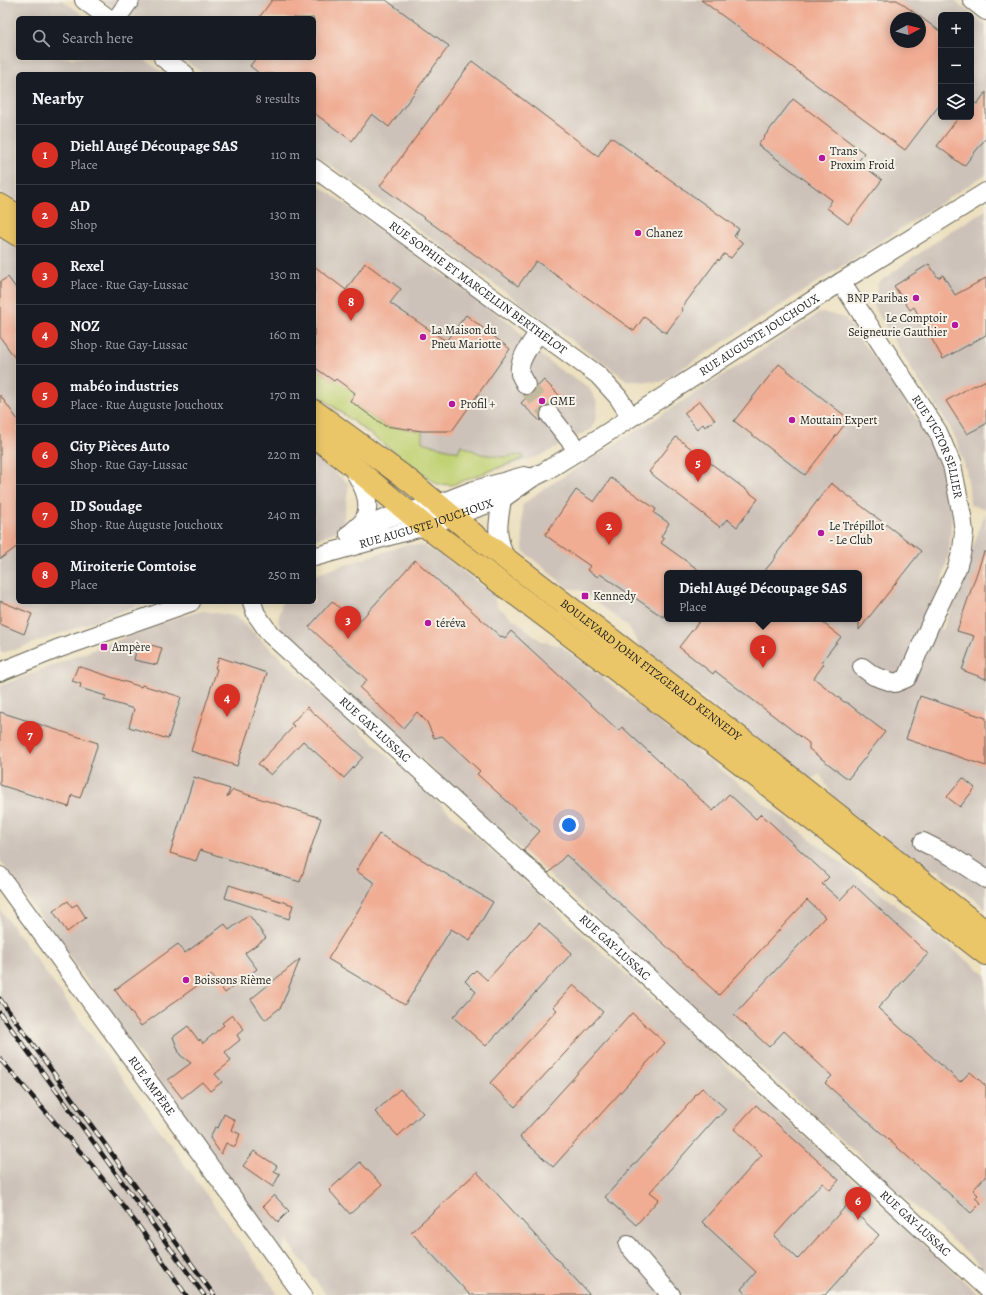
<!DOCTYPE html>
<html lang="en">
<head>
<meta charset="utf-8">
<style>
	body { margin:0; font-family:Alegreya,serif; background:#242831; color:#f1f3f6 }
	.controls { position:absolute; right:12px; top:12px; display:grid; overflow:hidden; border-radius:6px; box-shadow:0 2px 10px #0003 }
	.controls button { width:36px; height:36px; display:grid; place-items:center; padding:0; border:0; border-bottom:1px solid #363941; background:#171b24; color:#f1f3f6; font:20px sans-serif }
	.compass { position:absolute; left:890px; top:12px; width:36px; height:36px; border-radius:50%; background:#171b24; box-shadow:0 2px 10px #0003; rotate:83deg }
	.you { position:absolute; left:569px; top:825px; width:14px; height:14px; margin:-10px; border:3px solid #fff; border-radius:50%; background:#1a73e8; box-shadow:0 0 0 6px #1a73e833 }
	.badge { display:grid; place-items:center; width:26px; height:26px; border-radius:50%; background:#d93025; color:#fff; font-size:13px; font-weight:700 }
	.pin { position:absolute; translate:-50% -33px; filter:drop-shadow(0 1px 2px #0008) }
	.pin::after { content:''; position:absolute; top:21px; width:14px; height:12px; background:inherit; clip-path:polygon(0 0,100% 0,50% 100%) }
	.popup { position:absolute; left:664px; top:570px; width:198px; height:52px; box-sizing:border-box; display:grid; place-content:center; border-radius:6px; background:#171b24; filter:drop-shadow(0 1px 3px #0005); font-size:13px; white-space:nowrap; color:#9ea1a6 }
	.popup b { font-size:15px; color:#f1f3f6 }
	.popup::after { content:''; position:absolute; left:50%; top:100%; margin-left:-8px; border:8px solid transparent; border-top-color:#171b24 }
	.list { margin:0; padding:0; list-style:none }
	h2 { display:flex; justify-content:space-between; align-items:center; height:52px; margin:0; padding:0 16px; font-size:17px }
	h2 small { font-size:13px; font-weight:400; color:#9ea1a6 }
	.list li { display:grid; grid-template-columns:26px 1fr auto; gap:12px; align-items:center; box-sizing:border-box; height:60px; padding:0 16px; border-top:1px solid #363941 }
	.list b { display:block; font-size:15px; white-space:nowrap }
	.list p { margin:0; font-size:13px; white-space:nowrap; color:#9ea1a6 }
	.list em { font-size:13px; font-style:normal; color:#9ea1a6 }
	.icon { flex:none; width:22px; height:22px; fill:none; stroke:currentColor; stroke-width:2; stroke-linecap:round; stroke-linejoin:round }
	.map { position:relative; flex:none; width:986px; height:1295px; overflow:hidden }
	.search { position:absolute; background:#171b24; box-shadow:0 2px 10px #0003; left:16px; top:16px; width:300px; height:44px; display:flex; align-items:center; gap:10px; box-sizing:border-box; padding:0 14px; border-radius:6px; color:#9ea1a6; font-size:15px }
	.panel { position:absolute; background:#171b24; box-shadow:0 2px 10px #0003; left:16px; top:72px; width:300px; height:532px; border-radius:6px }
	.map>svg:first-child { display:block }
</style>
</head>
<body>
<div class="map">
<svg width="986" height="1295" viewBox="0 0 986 1295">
	<rect width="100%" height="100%" fill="#f7f3e8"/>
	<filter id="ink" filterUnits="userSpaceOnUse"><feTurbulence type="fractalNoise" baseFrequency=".025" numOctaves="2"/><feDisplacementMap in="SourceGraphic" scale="8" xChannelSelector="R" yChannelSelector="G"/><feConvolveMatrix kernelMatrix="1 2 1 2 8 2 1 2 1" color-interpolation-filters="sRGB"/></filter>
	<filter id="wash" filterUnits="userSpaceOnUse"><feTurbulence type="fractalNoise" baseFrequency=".012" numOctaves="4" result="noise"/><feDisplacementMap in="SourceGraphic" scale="16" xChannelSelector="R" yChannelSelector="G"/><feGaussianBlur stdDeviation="0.9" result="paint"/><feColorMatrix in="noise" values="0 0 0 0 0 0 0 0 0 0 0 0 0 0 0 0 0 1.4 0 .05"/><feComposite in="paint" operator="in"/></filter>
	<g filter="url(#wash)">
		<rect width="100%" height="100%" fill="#ece0bf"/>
		<!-- industrial -->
		<g fill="#cdc2b9" fill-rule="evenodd">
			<path d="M0 0H62L87 18H18V58H142L165 74H18V202L0 192Z"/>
			<path d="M102 0H954L986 25V174L661 382 628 381 314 153V74H204L182 58H314V18H127ZM941 15H971V117H941ZM896 18H920V42H896Z"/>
			<path d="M314 182 513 325 530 346 556 367 589 388 596 400 598 407 596 419 591 429 542 455 455 483 437 484 314 394Z"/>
			<path d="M986 210V509L970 505 969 487 966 470 956 439 942 414 933 402 915 375 873 305 878 283 949 232Z"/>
			<path d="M0 237 18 247V602H147L17 649 0 653Z"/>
			<path d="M821 312 845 318 863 344 880 364 924 430 944 474 950 495 952 515 949 554 939 590 924 623 943 630 986 511V908L943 876 939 870H925L845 809 842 802 834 798 820 774 809 780 670 672 639 645 629 627 581 590 568 588 523 551 522 506 539 492 655 419ZM667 573H859V619H667Z"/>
			<path d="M314 456 349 484 342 529 314 540Z"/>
			<path d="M408 544 422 546 437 552 491 592 498 607 541 641 561 646 986 975V1271L282 632 278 621 282 602H314V575Z"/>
			<path d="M203 611 235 616 701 1043 979 1295H326L287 1240 282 1252 0 860V686L178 617Z"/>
			<path d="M0 909 271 1284 278 1295H0Z"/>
		</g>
		<!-- green -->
		<path fill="#c1d275" stroke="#6e7748" d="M316 368 334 381 336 379 360 387 350 401 385 426 422 431V442L458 452 461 445 481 454 503 457 523 455 524 458 452 485 437 484 314 392V387L316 384 314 382V371Z"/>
		<g id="blocks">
			<!-- building -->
			<g fill="#f0ad94" fill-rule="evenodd">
				<path d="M272 0H386L449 46 389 127 372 114 352 141 314 113V74H260L250 66 256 58H314V18H259Z"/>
				<path d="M701 0H897L941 32V103L905 150ZM896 18H920V42H896Z"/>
				<path d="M472 61 598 156 611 137 739 229 734 236 743 243 731 258 724 254 719 261 718 259 681 309 683 310 666 333 644 317 634 331 536 261 518 286 380 186Z"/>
				<path d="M986 92V138L964 166 937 146 959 117H971V100L977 104Z"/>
				<path d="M793 99 864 153 858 162 882 180 848 224 827 208 832 200 758 145Z"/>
				<path d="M365 263 401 289 390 303 446 341 466 315 510 349 452 431H422L385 426 350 401 355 393 336 379 334 381 314 367V266L346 290Z"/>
				<path d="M929 264 938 278 943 275 955 295 986 278V335L943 359 914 307 910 310 894 286Z"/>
				<path d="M8 277 18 291V362L0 337V282Z"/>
				<path d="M779 364 849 419 805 475 734 421Z"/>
				<path d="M544 380 563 399 555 406 549 405 543 407 540 411V416L541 420 540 421 521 403Z"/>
				<path d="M986 380V424L967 434 946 401 974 385 975 386Z"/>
				<path d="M0 395 18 420V546L0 559Z"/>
				<path d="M700 401 715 420 705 427 703 424 697 429 684 413Z"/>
				<path d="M676 437 758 499 737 527 727 519 720 527 649 472Z"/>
				<path d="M611 478 656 509 654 513 669 523 661 537 664 539 661 543 703 573H667V611L663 617 600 574 598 577 587 570 590 566 545 535 576 490 594 502Z"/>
				<path d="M831 483 921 551 859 630V573H763L776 557 775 556Z"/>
				<path d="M984 552H986V679L962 670 974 636 957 631Z"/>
				<path d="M415 560 501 637 502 636 505 638 511 631 619 731 622 727 713 811 729 794 756 819 761 814 829 877 822 884 840 900 854 885 928 954 878 1008 960 1082 970 1072 986 1086V1176L973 1190 978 1195 975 1198 981 1203 971 1213 825 1083 832 1076 784 1031 769 1047 734 1015 825 917 807 900 719 995 624 907 566 855 549 873 523 850 540 831 477 774 480 771 442 736 434 738 427 722 417 712 403 728 360 688 367 680 309 627 332 601 357 624Z"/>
				<path d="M0 601 32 614 24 634 0 624Z"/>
				<path d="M701 619H818L841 637 821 662 824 664 814 678 844 702H846L885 732 848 779 809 749V743L715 671 713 674 679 647Z"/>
				<path d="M143 643 162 648 157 665 134 660 137 646 141 647Z"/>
				<path d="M219 657 267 673 237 766 191 751 217 669 215 668Z"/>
				<path d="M78 666 141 687 142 685 181 697 168 739 129 727 134 709 104 700 106 696 80 688 81 684 72 681Z"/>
				<path d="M920 696 986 718V766L906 739Z"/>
				<path d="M307 707 363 757 344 778 303 741 271 775 258 764 294 726 291 724Z"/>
				<path d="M0 712 98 743 80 798 72 795 69 807 0 785Z"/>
				<path d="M194 777 230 789 227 797 233 790 321 818 300 882 200 850 196 861 170 853Z"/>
				<path d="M963 778 975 788 960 807 947 797Z"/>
				<path d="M379 834 493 902 470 940 451 929 405 1005 328 959 375 883 356 871Z"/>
				<path d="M229 885 293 905 289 919 225 898Z"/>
				<path d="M68 901 72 907 77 904 86 918 67 932 53 911Z"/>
				<path d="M249 915 266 938 245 953 257 969 225 993 212 975 141 1026 115 990 178 944 185 953 225 924 229 930Z"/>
				<path d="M539 923 572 953 486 1046 453 1017 476 992 465 981 476 970 487 980Z"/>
				<path d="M300 959 281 1007 265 1020 251 999Z"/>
				<path d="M573 985 603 1012 515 1107 490 1083 557 1010 553 1007Z"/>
				<path d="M632 1013 665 1043 553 1167 520 1137Z"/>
				<path d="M232 1015 244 1029 237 1035 240 1040 225 1052 231 1061 215 1074 222 1082 210 1091 202 1082 182 1098 168 1080 191 1063 180 1055 173 1037 188 1026 199 1041 200 1039 203 1043 224 1025 222 1023Z"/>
				<path d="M702 1088 726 1109 718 1118 717 1117 650 1192 659 1199 636 1225 605 1197 695 1097 694 1096Z"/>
				<path d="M400 1089 423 1113 398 1136 375 1112Z"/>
				<path d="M756 1105 839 1180 830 1190 822 1183 774 1236 798 1259 847 1205 879 1235 825 1295H746L741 1289 756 1272 702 1222 762 1155 734 1129Z"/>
				<path d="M224 1114 235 1120 231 1130 240 1134 235 1147 226 1143 221 1154 210 1138 215 1127 218 1128Z"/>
				<path d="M254 1151 277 1166 274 1171 280 1174 273 1187 243 1166Z"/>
				<path d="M360 1162 382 1185 350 1214 329 1190Z"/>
				<path d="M477 1172 590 1295H470L411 1232Z"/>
				<path d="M274 1195 289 1211 278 1222 263 1206Z"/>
			</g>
		</g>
	</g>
	<g filter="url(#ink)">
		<use href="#blocks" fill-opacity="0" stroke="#656155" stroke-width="1"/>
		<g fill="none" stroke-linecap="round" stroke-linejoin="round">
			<!-- minor-tunnel -->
			<path stroke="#c2b99e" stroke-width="18" stroke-dasharray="18 9" stroke-linecap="butt" d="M526 385 550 415"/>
			<defs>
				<g id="minor">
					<path d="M84 0 108 18"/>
					<path d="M972 0 986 11"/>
					<path d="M117 18 130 0"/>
					<path d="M163 58 185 74"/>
					<path id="s1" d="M314 168 598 375 618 397 631 417"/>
					<path id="s2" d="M841 282 938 432 952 465 962 516 964 532 962 550 957 568 929 627 907 678 895 683 874 676 862 667"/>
					<path d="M526 385C524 382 522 378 520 374 517 361 532 342 539 332"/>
					<path d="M550 415 578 451"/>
					<path d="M502 499C498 525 495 532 505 558"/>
					<path d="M352 532C356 528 363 523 365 518 372 500 362 484 353 469"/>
					<path d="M349 534 386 518 438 504 471 491 524 476 529 477"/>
					<path id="s3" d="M314 557 425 526 502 499 532 478 544 472 599 438 841 282 986 192"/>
					<path id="s4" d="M252 602 256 614 270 634 641 971 986 1288"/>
					<path d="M0 672 57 649 191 602"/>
					<path d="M923 842 951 856 986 879"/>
					<path id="s5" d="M0 876 303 1295"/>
					<path d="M628 1245 671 1295"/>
				</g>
				<g id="major">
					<path d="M0 205 18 216"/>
					<path d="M0 224 18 235"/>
					<path id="s6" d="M314 411 411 482 472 533 752 747 986 932"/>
					<path d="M314 436 349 463 425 526 730 756 986 954"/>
				</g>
			</defs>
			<!-- minor casing -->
			<use href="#minor" stroke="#656155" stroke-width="20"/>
			<!-- major casing -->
			<use href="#major" stroke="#656155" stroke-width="24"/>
			<!-- minor -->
			<use href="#minor" stroke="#fff" stroke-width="18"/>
			<!-- major -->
			<use href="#major" stroke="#ebc669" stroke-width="22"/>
			<defs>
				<g id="rail">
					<path d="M0 999 214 1295"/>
					<path d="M0 1013 204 1295"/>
					<path d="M0 1059 96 1170 140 1228 186 1295"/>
				</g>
			</defs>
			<!-- rail casing -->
			<use href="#rail" stroke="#1c1c1c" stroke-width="4.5"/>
			<!-- rail -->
			<use href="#rail" stroke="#f7f3e8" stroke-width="3" stroke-dasharray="9" stroke-linecap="butt"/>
		</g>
	</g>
	<!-- markers -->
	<g fill="#b5179e" stroke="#f7f3e8" stroke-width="1.5">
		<circle cx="822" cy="158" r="4"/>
		<circle cx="638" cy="233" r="4"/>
		<circle cx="916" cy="298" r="4"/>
		<circle cx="955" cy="325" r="4"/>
		<circle cx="423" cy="337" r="4"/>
		<circle cx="542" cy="401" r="4"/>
		<circle cx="452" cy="404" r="4"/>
		<circle cx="792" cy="420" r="4"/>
		<circle cx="821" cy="533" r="4"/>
		<rect x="581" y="592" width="8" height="8" rx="2"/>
		<circle cx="428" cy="623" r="4"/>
		<rect x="100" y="643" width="8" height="8" rx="2"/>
		<circle cx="186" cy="980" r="4"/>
	</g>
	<g text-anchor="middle" stroke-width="4" stroke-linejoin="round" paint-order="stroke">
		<!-- poi labels -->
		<g font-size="12" fill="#1c1c1c" stroke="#f7f3e8" text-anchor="start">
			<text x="830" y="155">Trans<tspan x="830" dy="14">Proxim Froid</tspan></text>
			<text x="646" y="237">Chanez</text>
			<text x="908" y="302" text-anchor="end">BNP Paribas</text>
			<text x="947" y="322" text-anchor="end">Le Comptoir<tspan x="947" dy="14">Seigneurie Gauthier</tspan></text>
			<text x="431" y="334">La Maison du<tspan x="431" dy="14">Pneu Mariotte</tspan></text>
			<text x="550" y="405">GME</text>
			<text x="460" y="408">Profil +</text>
			<text x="800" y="424">Moutain Expert</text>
			<text x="829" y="530">Le Trépillot<tspan x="829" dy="14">- Le Club</tspan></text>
			<text x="593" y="600">Kennedy</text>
			<text x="436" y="627">téréva</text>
			<text x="112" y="651">Ampère</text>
			<text x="194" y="984">Boissons Rième</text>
		</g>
		<!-- street labels -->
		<g font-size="12" fill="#1c1c1c" stroke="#f7f3e8">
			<text dy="4" stroke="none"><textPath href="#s1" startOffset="203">RUE SOPHIE ET MARCELLIN BERTHELOT</textPath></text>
			<text dy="4" stroke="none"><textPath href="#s3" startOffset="502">RUE AUGUSTE JOUCHOUX</textPath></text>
			<text dy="4" stroke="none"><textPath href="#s2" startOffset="192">RUE VICTOR SELLIER</textPath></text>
			<text dy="4" stroke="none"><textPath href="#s3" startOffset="117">RUE AUGUSTE JOUCHOUX</textPath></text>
			<text dy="4" stroke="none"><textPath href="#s6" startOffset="425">BOULEVARD JOHN FITZGERALD KENNEDY</textPath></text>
			<text dy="4" stroke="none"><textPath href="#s4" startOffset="179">RUE GAY-LUSSAC</textPath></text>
			<text dy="4" stroke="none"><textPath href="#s4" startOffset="503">RUE GAY-LUSSAC</textPath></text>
			<text dy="4" stroke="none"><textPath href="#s5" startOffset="259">RUE AMPÈRE</textPath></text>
			<text dy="4" stroke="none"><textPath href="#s4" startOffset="911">RUE GAY-LUSSAC</textPath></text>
		</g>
	</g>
</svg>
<div class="controls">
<button>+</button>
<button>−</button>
<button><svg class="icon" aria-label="layers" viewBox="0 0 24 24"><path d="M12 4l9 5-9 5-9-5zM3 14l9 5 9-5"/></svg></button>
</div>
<svg class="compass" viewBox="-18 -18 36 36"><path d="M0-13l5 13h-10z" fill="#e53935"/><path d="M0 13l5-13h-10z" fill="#9ea1a6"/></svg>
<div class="you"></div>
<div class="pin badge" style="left:763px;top:668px">1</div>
<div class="popup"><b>Diehl Augé Découpage SAS</b>Place</div>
<div class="pin badge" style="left:609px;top:545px">2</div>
<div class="pin badge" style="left:348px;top:639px">3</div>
<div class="pin badge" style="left:227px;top:717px">4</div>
<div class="pin badge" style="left:698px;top:482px">5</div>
<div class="pin badge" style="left:858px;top:1220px">6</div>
<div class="pin badge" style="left:30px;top:754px">7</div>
<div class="pin badge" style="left:351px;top:321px">8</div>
<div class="search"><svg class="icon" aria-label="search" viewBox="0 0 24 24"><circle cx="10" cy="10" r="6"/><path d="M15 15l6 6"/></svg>Search here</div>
<section class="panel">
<h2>Nearby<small>8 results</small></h2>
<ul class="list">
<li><span class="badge">1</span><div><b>Diehl Augé Découpage SAS</b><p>Place</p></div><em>110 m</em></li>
<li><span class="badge">2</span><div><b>AD</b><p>Shop</p></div><em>130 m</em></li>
<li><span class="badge">3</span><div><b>Rexel</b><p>Place · Rue Gay-Lussac</p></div><em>130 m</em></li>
<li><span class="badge">4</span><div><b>NOZ</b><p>Shop · Rue Gay-Lussac</p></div><em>160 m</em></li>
<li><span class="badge">5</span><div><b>mabéo industries</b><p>Place · Rue Auguste Jouchoux</p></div><em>170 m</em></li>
<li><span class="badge">6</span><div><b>City Pièces Auto</b><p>Shop · Rue Gay-Lussac</p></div><em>220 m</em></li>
<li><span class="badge">7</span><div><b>ID Soudage</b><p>Shop · Rue Auguste Jouchoux</p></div><em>240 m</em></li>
<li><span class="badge">8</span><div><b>Miroiterie Comtoise</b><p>Place</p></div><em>250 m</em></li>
</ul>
</section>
</div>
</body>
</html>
